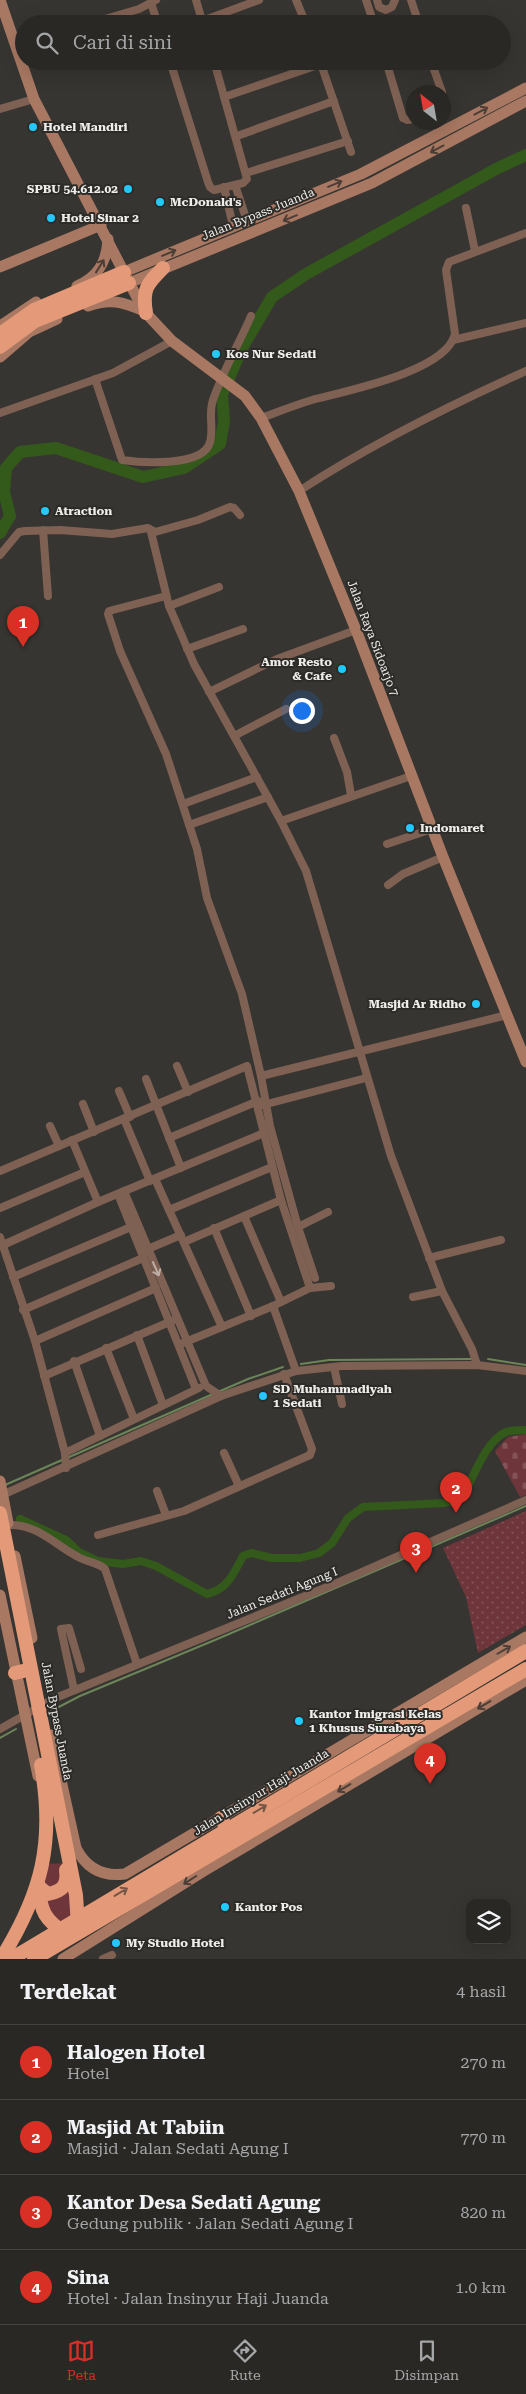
<!DOCTYPE html>
<html lang="id">
<head>
<meta charset="utf-8">
<style>
	body { margin:0; font-family:"Roboto Serif",serif; background:#353432; color:#f1f3f6 }
	.controls { position:absolute; right:15px; bottom:15px; display:grid; overflow:hidden; border-radius:10px; box-shadow:0 5px 20px #0002 }
	.controls button { width:45px; height:45px; display:grid; place-items:center; padding:0; border:0; border-bottom:1px solid #454442; background:#292825; color:#f1f3f6; font:25px sans-serif }
	.compass { position:absolute; left:406px; top:85px; width:45px; height:45px; border-radius:50%; background:#292825; box-shadow:0 5px 20px #0002; rotate:329deg }
	.you { position:absolute; left:301px; top:710px; width:18px; height:18px; margin:-12px; border:4px solid #fff; border-radius:50%; background:#1a73e8; box-shadow:0 0 0 8px #1a73e833 }
	.badge { display:grid; place-items:center; width:32px; height:32px; border-radius:50%; background:#d93025; color:#fff; font-size:16px; font-weight:700 }
	.pin { position:absolute; translate:-50% -41px; filter:drop-shadow(0 1px 2px #0008) }
	.pin::after { content:''; position:absolute; top:26px; width:18px; height:15px; background:inherit; clip-path:polygon(0 0,100% 0,50% 100%) }
	.list { margin:0; padding:0; list-style:none }
	h2 { display:flex; justify-content:space-between; align-items:center; height:65px; margin:0; padding:0 20px; font-size:21px }
	h2 small { font-size:16px; font-weight:400; color:#a5a6a7 }
	.list li { display:grid; grid-template-columns:32px 1fr auto; gap:15px; align-items:center; box-sizing:border-box; height:75px; padding:0 20px; border-top:1px solid #454442 }
	.list b { display:block; font-size:19px; white-space:nowrap }
	.list p { margin:0; font-size:16px; white-space:nowrap; color:#a5a6a7 }
	.list em { font-size:16px; font-style:normal; color:#a5a6a7 }
	.icon { flex:none; width:28px; height:28px; fill:none; stroke:currentColor; stroke-width:2; stroke-linecap:round; stroke-linejoin:round }
	.map { position:relative; flex:none; width:526px; height:1959px; overflow:hidden }
	.search { position:absolute; background:#292825; box-shadow:0 5px 20px #0002; left:15px; right:15px; top:15px; height:55px; display:flex; align-items:center; gap:12px; box-sizing:border-box; padding:0 18px; border-radius:28px; color:#a5a6a7; font-size:19px }
	.sheet { height:365px; background:#292825 }
	nav { display:flex; justify-content:space-around; align-items:center; box-sizing:border-box; height:70px; border-top:1px solid #454442; background:#292825; font-size:14px; color:#a5a6a7 }
	nav a { display:grid; justify-items:center; gap:2px }
	nav .on { color:#d93025 }
	.map>svg:first-child { display:block }
</style>
</head>
<body>
<div class="map">
<svg width="526" height="1959" viewBox="0 0 526 1959">
	<defs>
		<pattern id="grass-dots" width="8" height="8" patternUnits="userSpaceOnUse" patternTransform="scale(1.25)"><rect width="8" height="8" fill="#6e353b"/><path d="M2 2h.1M6 6h.1" fill="none" stroke="#835358" stroke-width="1.8" stroke-linecap="round"/></pattern>
		<pattern id="cemetery-stones" width="16" height="16" patternUnits="userSpaceOnUse" patternTransform="scale(1.25)"><rect width="16" height="16" fill="#6e353b"/><path d="M2 7V4a2 2 0 0 1 4 0v3zM10 15v-3a2 2 0 0 1 4 0v3z" fill="#835358"/></pattern>
	</defs>
	<rect width="100%" height="100%" fill="#373531"/>
	<!-- grass -->
	<path fill="url(#grass-dots)" d="M526 1511V1625L478 1653 466 1597 443 1548Z"/>
	<!-- cemetery -->
	<path fill="url(#cemetery-stones)" d="M526 1434V1495L520 1497 495 1451 508 1437Z"/>
	<!-- park -->
	<path fill="#6e353b" d="M65 1863 74 1918 60 1927C38 1909 43 1889 45 1864Z"/>
	<g fill="none" stroke-linecap="round" stroke-linejoin="round">
		<!-- stream -->
		<g stroke="#6b8559" stroke-width="2">
			<path d="M488 1359 526 1365"/>
			<path d="M301 1364 329 1360 471 1359"/>
			<path d="M218 1392 248 1379 283 1367"/>
			<path d="M67 1458 213 1394"/>
			<path d="M5 1485 62 1460"/>
			<path d="M51 1711 80 1696 215 1640 526 1506"/>
			<path d="M0 1738 16 1729"/>
		</g>
		<!-- canal -->
		<path stroke="#33591b" stroke-width="8" d="M20 1519 66 1540 79 1552 98 1561 123 1564 141 1561 156 1566 207 1594C228 1589 233 1574 243 1556L251 1553 272 1558H300L319 1553 332 1543 348 1518 363 1507 445 1503 462 1498C473 1479 485 1441 506 1432 512 1430 520 1430 526 1430"/>
		<!-- river -->
		<path stroke="#33591b" stroke-width="12" d="M0 533 10 516 4 492 6 468 20 452 56 448 143 477 184 468 220 444 224 421 222 394 242 348 272 297 306 274 496 169 526 155"/>
		<!-- street -->
		<g stroke="#7f6153" stroke-width="8">
			<path d="M196 0 203 24"/>
			<path d="M296 0 306 24"/>
			<path d="M366 0 374 24"/>
			<path d="M377 0 379 7 386 10 392 7 395 0"/>
			<path d="M411 0 419 24"/>
			<path d="M151 3 158 24"/>
			<path d="M202 21 259 0"/>
			<path d="M88 24 139 9 156 0"/>
			<path d="M170 61 208 182 210 187 214 190 243 183 247 179 214 61"/>
			<path d="M320 61 351 152"/>
			<path d="M386 61 403 118 407 120 414 119"/>
			<path d="M431 61 442 92"/>
			<path d="M224 97 321 64"/>
			<path d="M444 99V107"/>
			<path d="M0 109 34 99"/>
			<path d="M237 136 334 101"/>
			<path d="M246 173 348 141"/>
			<path d="M235 185 247 221"/>
			<path d="M224 187 233 226"/>
			<path d="M466 208 475 251"/>
			<path d="M453 340 526 323"/>
			<path d="M95 379 122 460C142 463 204 467 210 442 214 428 208 414 213 400 223 371 239 344 251 316"/>
			<path d="M0 413 113 373 172 341"/>
			<path d="M261 418C278 412 295 405 312 400 345 391 446 372 455 334L446 270 449 262 526 233"/>
			<path d="M299 491C371 444 448 406 526 371"/>
			<path d="M43 530 48 596"/>
			<path d="M151 532 169 606 194 664 281 821 306 871 391 1156 442 1291 472 1349 477 1365"/>
			<path d="M0 555 19 532 25 531 60 530 112 534 148 528 155 532 198 520 230 507 234 508 240 515"/>
			<path d="M166 596 109 611 108 614 120 651 166 754 197 849 207 898 242 994 261 1076 270 1126 298 1227 328 1212"/>
			<path d="M169 606 219 587"/>
			<path d="M187 649 243 629"/>
			<path d="M209 692 277 659 356 630"/>
			<path d="M234 736 286 709"/>
			<path d="M334 738 347 772 351 795"/>
			<path d="M183 804 257 777"/>
			<path d="M281 821 411 776"/>
			<path d="M189 825 268 797"/>
			<path d="M387 844 432 829"/>
			<path d="M388 885 403 874 443 857"/>
			<path d="M177 1066 188 1092"/>
			<path d="M261 1076C343 1055 425 1036 507 1015"/>
			<path d="M146 1079 181 1168"/>
			<path d="M119 1091 130 1117"/>
			<path d="M83 1104 94 1132"/>
			<path d="M263 1105 366 1078"/>
			<path d="M124 1119 150 1181"/>
			<path d="M50 1126 59 1146"/>
			<path d="M169 1138 258 1101"/>
			<path d="M72 1140 98 1202"/>
			<path d="M0 1171 247 1066 281 1200 310 1288"/>
			<path d="M155 1179 222 1327"/>
			<path d="M124 1191 206 1386 221 1396"/>
			<path d="M118 1194 196 1389"/>
			<path d="M0 1208 85 1172"/>
			<path d="M169 1210 272 1167"/>
			<path d="M244 1216 281 1302"/>
			<path d="M298 1227 315 1278"/>
			<path d="M214 1228 251 1316"/>
			<path d="M0 1237 35 1341 65 1453 66 1468"/>
			<path d="M184 1242 281 1200"/>
			<path d="M3 1245 98 1202 264 1133"/>
			<path d="M143 1251 181 1235"/>
			<path d="M429 1258 501 1240"/>
			<path d="M13 1277 131 1227"/>
			<path d="M413 1297 442 1291"/>
			<path d="M273 1306 296 1371"/>
			<path d="M23 1310 143 1258"/>
			<path d="M137 1335 163 1405"/>
			<path d="M35 1341 156 1288"/>
			<path d="M183 1343 273 1306 310 1288 331 1286"/>
			<path d="M106 1348 134 1419"/>
			<path d="M74 1361 100 1436"/>
			<path d="M334 1367 342 1404"/>
			<path d="M44 1376 174 1320"/>
			<path d="M65 1453 199 1388"/>
			<path d="M224 1453 239 1486"/>
			<path d="M157 1491 166 1515"/>
			<path d="M0 1496 221 1396 296 1371 342 1366 477 1365 526 1371"/>
			<path d="M9 1525C38 1524 56 1546 80 1558 88 1562 99 1563 105 1569L137 1664"/>
			<path d="M98 1535 184 1511 310 1455 312 1449 284 1374"/>
			<path d="M74 1690 61 1629 69 1628 81 1669"/>
			<path d="M0 1729 53 1699 337 1583 526 1500"/>
			<path d="M103 1959 112 1955"/>
		</g>
		<!-- secondary -->
		<g stroke="#a87862" stroke-width="11">
			<path d="M0 0 34 99 144 311 172 341 245 396 261 418 299 491 356 630 443 857 526 1062"/>
			<path d="M0 267 101 225"/>
			<path d="M124 272 361 174 526 88"/>
			<path d="M129 283 372 183 526 101"/>
			<path d="M77 286C98 277 107 262 108 239"/>
			<path d="M88 306C110 298 123 302 144 311"/>
			<path d="M0 326 36 302"/>
			<path d="M0 357 29 332 57 319"/>
			<path d="M0 1481 8 1523"/>
			<path d="M15 1556 32 1638"/>
			<path d="M0 1595 38 1776"/>
			<path d="M51 1735 76 1848C86 1868 102 1877 125 1874L526 1637"/>
			<path d="M63 1959 202 1872 526 1680"/>
		</g>
		<!-- highway -->
		<g stroke="#e49a78" stroke-width="14">
			<path d="M146 313C142 289 147 284 163 268"/>
			<path d="M0 334 34 310 124 272"/>
			<path d="M0 347 35 321 129 283"/>
			<path d="M0 1513 76 1895 78 1926"/>
			<path d="M15 1673 23 1671"/>
			<path d="M221 1818 227 1829"/>
			<path d="M39 1886C40 1911 45 1920 66 1934"/>
			<path d="M39 1887 48 1894C63 1891 68 1885 66 1870"/>
			<path d="M1 1959C42 1893 55 1842 41 1765"/>
			<path d="M11 1959 526 1651"/>
			<path d="M34 1959 526 1669"/>
		</g>
	</g>
	<!-- one-way arrows -->
	<defs><path id="oneway-shaft" d="M-6 0H5M1.5-3L5.5 0L1.5 3" fill="none" stroke-width="1.6" stroke-linecap="round" stroke-linejoin="round" transform="scale(1.25)"/></defs>
	<g stroke="#4c3e36">
		<use href="#oneway-shaft" transform="translate(481 111) rotate(-28)"/>
		<use href="#oneway-shaft" transform="translate(437 149) rotate(152)"/>
		<use href="#oneway-shaft" transform="translate(335 184) rotate(-23)"/>
		<use href="#oneway-shaft" transform="translate(290 218) rotate(157)"/>
		<use href="#oneway-shaft" transform="translate(169 253) rotate(-23)"/>
		<use href="#oneway-shaft" transform="translate(100 266) rotate(-58)"/>
		<use href="#oneway-shaft" transform="translate(504 1650) rotate(-30)"/>
		<use href="#oneway-shaft" transform="translate(484 1705) rotate(149)"/>
		<use href="#oneway-shaft" transform="translate(344 1788) rotate(149)"/>
		<use href="#oneway-shaft" transform="translate(190 1880) rotate(148)"/>
	</g>
	<use stroke="#bcaea7" href="#oneway-shaft" transform="translate(156 1269) rotate(66)"/>
	<g stroke="#765747">
		<use href="#oneway-shaft" transform="translate(260 1809) rotate(-31)"/>
		<use href="#oneway-shaft" transform="translate(121 1892) rotate(-31)"/>
	</g>
	<!-- markers -->
	<g fill="#21c9fd" stroke="#2d2b27" stroke-width="2">
		<circle cx="33" cy="127" r="5"/>
		<circle cx="128" cy="189" r="5"/>
		<circle cx="160" cy="202" r="5"/>
		<circle cx="51" cy="218" r="5"/>
		<circle cx="216" cy="354" r="5"/>
		<circle cx="45" cy="511" r="5"/>
		<circle cx="342" cy="669" r="5"/>
		<circle cx="410" cy="828" r="5"/>
		<circle cx="476" cy="1004" r="5"/>
		<circle cx="263" cy="1396" r="5"/>
		<circle cx="299" cy="1721" r="5"/>
		<circle cx="225" cy="1907" r="5"/>
		<circle cx="116" cy="1943" r="5"/>
	</g>
	<g text-anchor="middle" stroke-width="4" stroke-linejoin="round" paint-order="stroke">
		<!-- poi labels -->
		<g font-size="12" font-weight="bold" fill="#eeedeb" stroke="#2d2b27" text-anchor="start">
			<text x="43" y="131">Hotel Mandiri</text>
			<text x="118" y="193" text-anchor="end">SPBU 54.612.02</text>
			<text x="170" y="206">McDonald's</text>
			<text x="61" y="222">Hotel Sinar 2</text>
			<text x="226" y="358">Kos Nur Sedati</text>
			<text x="55" y="515">Atraction</text>
			<text x="332" y="666" text-anchor="end">Amor Resto<tspan x="332" dy="14">&amp; Cafe</tspan></text>
			<text x="420" y="832">Indomaret</text>
			<text x="466" y="1008" text-anchor="end">Masjid Ar Ridho</text>
			<text x="273" y="1393">SD Muhammadiyah<tspan x="273" dy="14">1 Sedati</tspan></text>
			<text x="309" y="1718">Kantor Imigrasi Kelas<tspan x="309" dy="14">1 Khusus Surabaya</tspan></text>
			<text x="235" y="1911">Kantor Pos</text>
			<text x="126" y="1947">My Studio Hotel</text>
		</g>
		<!-- street labels -->
		<g font-size="12" fill="#eeedeb" stroke="#2d2b27">
			<text transform="translate(258 214) rotate(-22)" y="4">Jalan Bypass Juanda</text>
			<text transform="translate(373 638) rotate(69)" y="4">Jalan Raya Sidoarjo 7</text>
			<text transform="translate(282 1593) rotate(-22)" y="4">Jalan Sedati Agung I</text>
			<text transform="translate(57 1721) rotate(79)" y="4">Jalan Bypass Juanda</text>
			<text transform="translate(261 1792) rotate(-31)" y="4">Jalan Insinyur Haji Juanda</text>
		</g>
	</g>
</svg>
<div class="controls">
<button><svg class="icon" aria-label="layers" viewBox="0 0 24 24"><path d="M12 4l9 5-9 5-9-5zM3 14l9 5 9-5"/></svg></button>
</div>
<svg class="compass" viewBox="-18 -18 36 36"><path d="M0-13l5 13h-10z" fill="#e53935"/><path d="M0 13l5-13h-10z" fill="#a5a6a7"/></svg>
<div class="you"></div>
<div class="pin badge" style="left:23px;top:647px">1</div>
<div class="pin badge" style="left:456px;top:1513px">2</div>
<div class="pin badge" style="left:416px;top:1573px">3</div>
<div class="pin badge" style="left:430px;top:1784px">4</div>
<div class="search"><svg class="icon" aria-label="search" viewBox="0 0 24 24"><circle cx="10" cy="10" r="6"/><path d="M15 15l6 6"/></svg>Cari di sini</div>
</div>
<section class="sheet">
<h2>Terdekat<small>4 hasil</small></h2>
<ul class="list">
<li><span class="badge">1</span><div><b>Halogen Hotel</b><p>Hotel</p></div><em>270 m</em></li>
<li><span class="badge">2</span><div><b>Masjid At Tabiin</b><p>Masjid · Jalan Sedati Agung I</p></div><em>770 m</em></li>
<li><span class="badge">3</span><div><b>Kantor Desa Sedati Agung</b><p>Gedung publik · Jalan Sedati Agung I</p></div><em>820 m</em></li>
<li><span class="badge">4</span><div><b>Sina</b><p>Hotel · Jalan Insinyur Haji Juanda</p></div><em>1.0 km</em></li>
</ul>
</section>
<nav>
<a class="on"><svg class="icon" aria-label="map" viewBox="0 0 24 24"><path d="M3 6l6-2 6 2 6-2v14l-6 2-6-2-6 2zM9 4v14M15 6v14"/></svg>Peta</a>
<a><svg class="icon" aria-label="directions" viewBox="0 0 24 24"><path d="M12 3l9 9-9 9-9-9zM9 14v-3h6M13 9l2 2-2 2"/></svg>Rute</a>
<a><svg class="icon" aria-label="saved" viewBox="0 0 24 24"><path d="M7 4h10v16l-5-4-5 4z"/></svg>Disimpan</a>
</nav>
</body>
</html>
